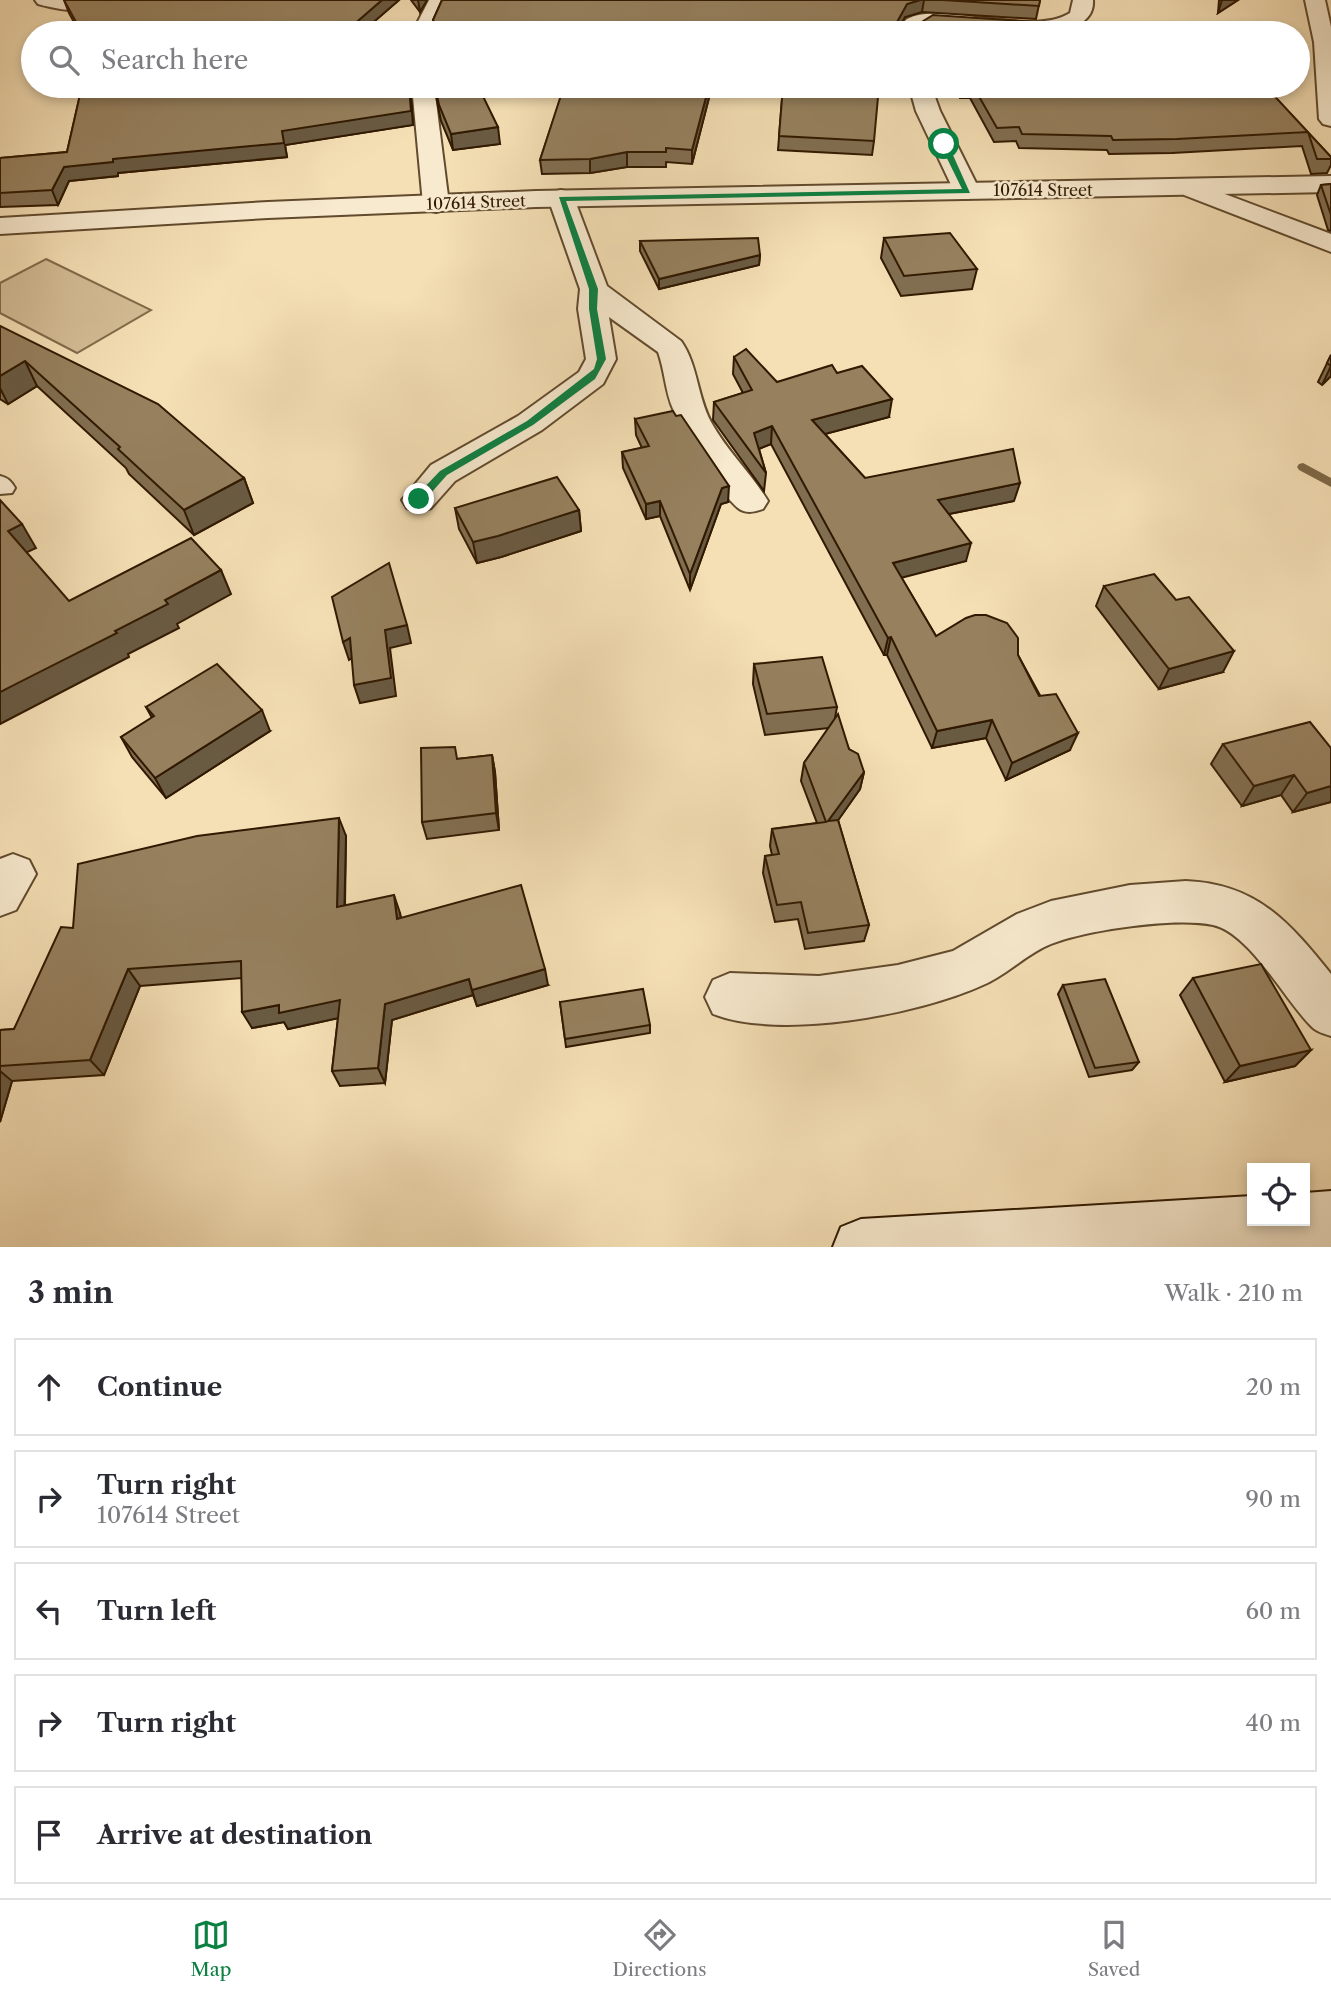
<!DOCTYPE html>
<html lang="en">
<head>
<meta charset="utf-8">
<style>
	body { margin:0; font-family:"Libre Caslon Text",serif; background:#f7f7f7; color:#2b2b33 }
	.controls { position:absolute; right:21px; bottom:21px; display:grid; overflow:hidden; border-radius:0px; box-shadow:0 4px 10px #0003 }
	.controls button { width:63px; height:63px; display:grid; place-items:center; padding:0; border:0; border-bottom:2px solid #e1e1e2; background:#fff; color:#2b2b33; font:35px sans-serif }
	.stop { position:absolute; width:21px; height:21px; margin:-16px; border:5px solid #0b8043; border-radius:50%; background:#fff }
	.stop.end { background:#0b8043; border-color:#fff; box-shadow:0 2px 7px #0008 }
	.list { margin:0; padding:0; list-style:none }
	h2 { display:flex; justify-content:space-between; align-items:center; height:91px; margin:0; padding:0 28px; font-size:30px }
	h2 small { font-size:23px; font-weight:400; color:#7c7c81 }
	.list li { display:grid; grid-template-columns:46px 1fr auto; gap:21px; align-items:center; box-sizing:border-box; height:98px; margin:0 14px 14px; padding:0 14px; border:2px solid #e1e1e2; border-radius:0px }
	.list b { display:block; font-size:26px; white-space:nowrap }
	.list p { margin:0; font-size:23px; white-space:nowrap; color:#7c7c81 }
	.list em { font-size:23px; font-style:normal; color:#7c7c81 }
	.icon { flex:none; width:38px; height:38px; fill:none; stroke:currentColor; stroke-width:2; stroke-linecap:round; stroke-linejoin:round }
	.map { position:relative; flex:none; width:1331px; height:1247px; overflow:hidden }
	.search { position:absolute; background:#fff; box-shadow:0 4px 10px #0003; left:21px; right:21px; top:21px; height:77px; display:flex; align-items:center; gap:18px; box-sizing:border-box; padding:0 24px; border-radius:38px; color:#7c7c81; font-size:26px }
	.sheet { height:651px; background:#fff }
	nav { display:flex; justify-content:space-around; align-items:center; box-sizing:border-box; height:98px; border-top:2px solid #e1e1e2; background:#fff; font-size:19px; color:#7c7c81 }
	nav a { display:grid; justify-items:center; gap:4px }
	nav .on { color:#0b8043 }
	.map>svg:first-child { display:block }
</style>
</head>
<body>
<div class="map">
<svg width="1331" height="1247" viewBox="0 0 1331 1247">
	<rect width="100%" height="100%" fill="#f5dfb5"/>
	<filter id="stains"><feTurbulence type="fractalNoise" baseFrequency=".00286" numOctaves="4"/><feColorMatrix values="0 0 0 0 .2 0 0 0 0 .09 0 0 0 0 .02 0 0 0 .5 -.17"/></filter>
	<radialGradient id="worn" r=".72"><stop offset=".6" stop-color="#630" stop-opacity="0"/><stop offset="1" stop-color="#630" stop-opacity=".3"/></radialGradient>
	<!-- green -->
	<path fill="#d4bd96" stroke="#826b4b" stroke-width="2" d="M46 259 151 310 77 353 0 313V283Z"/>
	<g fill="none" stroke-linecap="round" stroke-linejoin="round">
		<!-- stream -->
		<path fill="#7e6847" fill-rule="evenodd" d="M1303 463 1331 478V487L1299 470 1297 467 1299 464Z"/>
		<defs>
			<path id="service" d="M0 476C8 478 11 481 15 488L12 493 0 494Z"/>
			<g id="minor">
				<path d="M35 0H87L92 5 89 9C74 13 53 8 38 4Z"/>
				<path d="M429 0H449L432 33H412Z"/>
				<path d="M1073 0H1093C1097 53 962 27 931 25L922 28 918 33H897C900 29 903 22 907 19 941 0 1030 38 1070 13Z"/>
				<path d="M1305 0H1325L1331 27V126L1323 124 1319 119 1314 42Z"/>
				<path d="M412 86H434L449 204 445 210 436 212 427 210 423 204Z"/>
				<path d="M909 86H931L940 111 980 191 976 196 967 199 958 196 954 191 916 111Z"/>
				<path d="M1193 182 1331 234V252L1184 195 1180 190 1184 185Z"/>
				<path d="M561 190 570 192 574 198 607 286 681 341C698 365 697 396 711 422 727 451 751 473 768 501L763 509C755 512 745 514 738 508 721 494 682 431 673 409 665 391 665 371 658 352L609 317 616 359 603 384 542 430 455 481 431 508 419 512 407 508 402 500 431 465 518 416 579 372 586 359 578 309 580 289 548 198 552 192Z"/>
				<path d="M13 854 29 860 36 874 16 910 0 916V859Z"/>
				<path d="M1186 881C1257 884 1289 922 1331 974V1036C1325 1034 1317 1032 1312 1027 1286 1002 1250 933 1213 925 1175 917 1087 930 1051 944 1026 954 1007 975 983 985 918 1015 780 1040 713 1014L705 997 713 980 730 973 819 976 898 965 953 951 1017 914 1051 901 1130 885Z"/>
			</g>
			<path id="tertiary" d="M1331 176V192L536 207 268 218 0 234V218L268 202 536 191Z"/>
			<path id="secondary" d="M1331 1191V1247H833L841 1227 861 1219 1252 1196V1221H1305V1193Z"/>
		</defs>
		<!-- service casing -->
		<use href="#service" stroke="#614a2d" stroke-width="4"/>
		<!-- minor casing -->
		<use href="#minor" stroke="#614a2d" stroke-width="4"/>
		<!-- tertiary casing -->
		<use href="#tertiary" stroke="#614a2d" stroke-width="4"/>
		<!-- secondary casing -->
		<use href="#secondary" stroke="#301900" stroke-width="4"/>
		<!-- service -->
		<use href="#service" fill="#f8eacf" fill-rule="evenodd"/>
		<!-- minor -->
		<use href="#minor" fill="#f8eacf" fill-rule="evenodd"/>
		<!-- tertiary -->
		<use href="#tertiary" fill="#f8eacf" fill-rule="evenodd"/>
		<!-- secondary -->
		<use href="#secondary" fill="#f8eacf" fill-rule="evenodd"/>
	</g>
	<!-- wall -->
	<g fill="#816e51" stroke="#301900" stroke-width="2">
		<path d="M64 0H399L361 33H80L69 13Z"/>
		<path d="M411 0H427L420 12Z"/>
		<path d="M442 0H1040L1036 19 922 12 905 17 902 22 1098 33H435L433 20Z"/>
		<path d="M1219 0H1238L1218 13Z"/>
		<path d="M82 86H410L413 125 285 145 287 157 118 173V176L69 181 58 205 0 207V158L67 152Z"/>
		<path d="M434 86H478L500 144 453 150 441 121Z"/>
		<path d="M555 86H712L692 164 666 162V167H627L590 173 542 174 540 160 562 94Z"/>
		<path d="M783 86 874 141 872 155 778 150Z"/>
		<path d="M959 86H1265L1331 157V165L1327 173 1311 174 1302 146 1172 153 1109 154 1107 150 1019 148 1016 141 994 142 970 98H960Z"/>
		<path d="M1331 184V231L1328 230 1317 195 1321 185Z"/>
		<path d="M884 238 977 269 972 289 901 296 881 258Z"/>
		<path d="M640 241 760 255 759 265 659 289 640 251Z"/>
		<path d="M0 326 244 478 253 503 194 535 129 474 126 468 37 386 8 404 0 399Z"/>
		<path d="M1331 355V376L1322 385 1318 382Z"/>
		<path d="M734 357 777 382 837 373 889 417 825 434 865 478 1014 501 949 514 966 561 901 577 936 636 1018 655 1070 750 1006 780 986 738 932 748 887 655H884L771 444 759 449 766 473 764 491 713 420 714 402 743 393 733 374Z"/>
		<path d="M635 419 728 502 721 504 690 590 660 516 646 519 623 468 622 452 642 448 636 435Z"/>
		<path d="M455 508 579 510 581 531 501 557 477 563 459 529Z"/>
		<path d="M1104 586 1223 672 1159 689 1096 606Z"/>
		<path d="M754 664 837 707 835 718 849 749 864 772 860 789 838 820 869 925 864 941 805 949 798 919 775 922 763 873 765 856 772 855 770 846 772 829 817 823 801 781 804 763 829 728 765 735 753 684Z"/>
		<path d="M146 707 270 731 166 798 132 757 121 737 152 718Z"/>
		<path d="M1223 744 1331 748V802L1293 812 1281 795 1242 806 1211 764Z"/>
		<path d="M492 755 495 772 499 830 427 839 422 822 457 759Z"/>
		<path d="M346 836 345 906 400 913 401 918 548 985 477 1006 473 995 392 1020 385 1083 340 1086 332 1071 338 1018 288 1029 284 1022 252 1028 242 978 140 986 104 1075 12 1081 0 1122V1030L14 1029 73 928Z"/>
		<path d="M1193 978 1311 1050 1295 1066 1225 1082 1180 995Z"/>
		<path d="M1063 985 1139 1062 1132 1070 1089 1077 1058 994Z"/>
		<path d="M560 1002 650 1025V1033L566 1047Z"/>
	</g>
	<!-- shaded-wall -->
	<g fill="#695a42" stroke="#301900" stroke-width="2">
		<path d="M382 0H399L361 33H344Z"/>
		<path d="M418 0H427L420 12Z"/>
		<path d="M920 0H924L922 12 905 17 899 28 897 22 907 4Z"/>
		<path d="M1222 0H1238L1218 13Z"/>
		<path d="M410 86 413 125 285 145 287 157 118 173V176L69 181 58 205 52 190 64 167 282 131Z"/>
		<path d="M709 86H712L692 164V150Z"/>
		<path d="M498 127 500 144 453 150 451 134Z"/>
		<path d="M627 152V167L590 173V159Z"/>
		<path d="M760 255 759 265 659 289V279Z"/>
		<path d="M25 361 37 386 8 404 0 388V376Z"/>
		<path d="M1331 366V376L1322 385Z"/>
		<path d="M892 399 889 417 810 438 812 420Z"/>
		<path d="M772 426 771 444 753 451 754 433Z"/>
		<path d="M244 478 253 503 194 535 184 510Z"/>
		<path d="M1020 483 1014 501 934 517 938 500Z"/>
		<path d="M729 486 728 502 721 504 690 590V574L722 488Z"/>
		<path d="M660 501V516L646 519V504Z"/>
		<path d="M579 510 581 531 501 557 477 563 473 542Z"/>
		<path d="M22 524 36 548 21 555 8 531Z"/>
		<path d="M971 543 966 561 889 581 893 563Z"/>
		<path d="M221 570 231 594 177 624 179 628 128 654 129 657 0 724V692L115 631 165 600Z"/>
		<path d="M407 625 411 643 390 648 396 696 360 703 354 685 385 630Z"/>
		<path d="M891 637 887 655H884L888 638Z"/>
		<path d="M350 638 355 656 349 660 343 642Z"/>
		<path d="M1234 651 1223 672 1159 689 1169 669Z"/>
		<path d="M262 710 270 731 166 798 155 778Z"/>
		<path d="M992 720 986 738 932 748 937 731Z"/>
		<path d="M1078 733 1070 750 1006 780 1012 763Z"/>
		<path d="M492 755 495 772 499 830 496 813Z"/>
		<path d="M864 772 860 789 825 839 828 821Z"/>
		<path d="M1294 775 1281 795 1242 806 1254 786Z"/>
		<path d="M1331 786V802L1293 812 1307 793Z"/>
		<path d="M339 818 346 836 344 925 337 907Z"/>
		<path d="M394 895 400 913 403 936 397 919Z"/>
		<path d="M128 969 140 986 104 1075 90 1060Z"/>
		<path d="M545 969 548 985 477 1006 472 990Z"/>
		<path d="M469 979 473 995 392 1020 385 1083 378 1068 385 1004Z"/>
		<path d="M340 1000 348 1016 288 1029 284 1022 252 1028 242 1012 279 1005Z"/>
		<path d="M1311 1050 1295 1066 1225 1082 1240 1066Z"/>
		<path d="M0 1071 12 1081 0 1122Z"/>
	</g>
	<!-- building -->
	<g fill="#96805e" stroke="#301900" stroke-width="2">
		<path d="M64 0H382L344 33H82Z"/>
		<path d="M442 0H920L907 4 897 22 920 23 933 15 1095 26 1098 33H955V32L889 27V33H443L433 20Z"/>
		<path d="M943 0H1040L1039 6Z"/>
		<path d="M82 86H409L411 111 282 131 284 143 113 159V162L64 167 52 190 0 193V158L67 152Z"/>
		<path d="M435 86H478L498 127 451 134 439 105Z"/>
		<path d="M564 86H709L692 150 666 148V152H627L590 159 540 160Z"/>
		<path d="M783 86H879L874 141 779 136Z"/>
		<path d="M973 86H1265L1331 157V159H1317L1308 132 1177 139 1113 140 1111 136 1022 134 1019 127 997 128Z"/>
		<path d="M1331 184V215L1321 185Z"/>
		<path d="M950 233 977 269 904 276 884 238Z"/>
		<path d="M758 238 760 255 659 279 640 241Z"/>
		<path d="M0 326 158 404 244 478 184 510 118 449 120 447 25 361 0 376Z"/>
		<path d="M746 349 777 382 832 365 837 373 862 366 892 399 812 420 865 478 1013 449 1020 483 938 500 971 543 893 563 936 636 966 618 975 615H986L1007 623 1018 638V655L1039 696 1056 694 1078 733 1012 763 992 720 937 731 891 637 888 638 772 426 754 433 766 473 714 402 752 390 734 357Z"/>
		<path d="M1331 355V366L1327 363Z"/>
		<path d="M673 411 676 416 681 415 729 486 722 488 690 574 660 501 646 504 622 452 649 446 635 419Z"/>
		<path d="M557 477 579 510 498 536 473 542 455 508Z"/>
		<path d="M0 500 22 524 8 531 69 601 191 538 221 570 165 600 168 604 115 631 117 633 0 692Z"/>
		<path d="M389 563 407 625 385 630 391 678 354 685 350 638 343 642 332 597Z"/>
		<path d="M1154 574 1176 600 1189 597 1234 651 1169 669 1104 586Z"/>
		<path d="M822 657 837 707 767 714 754 664Z"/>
		<path d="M217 664 262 710 155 778 121 737 154 716 146 707Z"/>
		<path d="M838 714 849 749 858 754 864 772 828 821 838 820 869 925 808 933 801 902 777 905 765 856 779 854 772 829 826 822 804 763Z"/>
		<path d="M1310 722 1331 748V786L1307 793 1294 775 1254 786 1223 744Z"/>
		<path d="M455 747 457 759 492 755 496 813 422 822 421 748Z"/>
		<path d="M339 818 337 907 394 895 397 919 521 885 545 969 472 990 469 979 385 1004 378 1068 332 1071 340 1000 279 1013V1005L242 1012 241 961 128 969 90 1060 0 1066V1030L14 1029 61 927 73 928 78 864 197 836Z"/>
		<path d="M1261 964 1311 1050 1240 1066 1193 978Z"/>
		<path d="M1105 979 1139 1062 1095 1068 1063 985Z"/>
		<path d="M643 989 650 1025 565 1039 560 1002Z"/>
	</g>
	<!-- route -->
	<path fill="#0b8043" d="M944 141 948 144 970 193 566 201 598 289 597 309 606 359 595 379 533 425 447 475 423 502H415V497L440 471 527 421 594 369 597 359 589 309V289L559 197 962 189 940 144Z"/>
	<g text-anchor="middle" stroke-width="5" stroke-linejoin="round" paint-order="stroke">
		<!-- far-street labels -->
		<g font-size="16" fill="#301900" stroke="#f8eacf">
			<text x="1043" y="196">107614 Street</text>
			<text transform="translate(476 202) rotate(-2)" y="6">107614 Street</text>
		</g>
	</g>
	<rect width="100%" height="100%" filter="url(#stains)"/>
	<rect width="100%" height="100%" fill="url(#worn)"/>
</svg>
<div class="controls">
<button><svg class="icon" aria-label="locate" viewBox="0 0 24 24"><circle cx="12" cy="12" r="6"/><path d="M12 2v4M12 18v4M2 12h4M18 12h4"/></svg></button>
</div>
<div class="stop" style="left:944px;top:144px"></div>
<div class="stop end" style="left:419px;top:499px"></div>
<div class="search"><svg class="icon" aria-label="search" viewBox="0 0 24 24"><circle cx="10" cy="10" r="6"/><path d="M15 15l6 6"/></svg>Search here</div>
</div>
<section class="sheet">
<h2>3 min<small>Walk · 210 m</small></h2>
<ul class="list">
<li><svg class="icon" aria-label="ahead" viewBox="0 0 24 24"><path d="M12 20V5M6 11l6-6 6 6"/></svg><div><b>Continue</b></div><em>20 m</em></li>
<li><svg class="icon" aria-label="right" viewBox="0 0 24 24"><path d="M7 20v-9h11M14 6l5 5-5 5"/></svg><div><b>Turn right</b><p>107614 Street</p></div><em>90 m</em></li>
<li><svg class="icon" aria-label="left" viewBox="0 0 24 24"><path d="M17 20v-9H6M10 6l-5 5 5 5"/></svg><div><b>Turn left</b></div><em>60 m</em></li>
<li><svg class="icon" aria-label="right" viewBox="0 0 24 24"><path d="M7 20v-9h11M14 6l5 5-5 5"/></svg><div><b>Turn right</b></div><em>40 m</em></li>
<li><svg class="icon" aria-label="arrive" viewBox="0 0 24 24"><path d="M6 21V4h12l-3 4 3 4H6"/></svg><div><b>Arrive at destination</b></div></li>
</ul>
</section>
<nav>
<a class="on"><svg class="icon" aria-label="map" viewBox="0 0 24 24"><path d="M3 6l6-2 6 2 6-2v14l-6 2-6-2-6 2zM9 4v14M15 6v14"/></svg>Map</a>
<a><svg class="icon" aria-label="directions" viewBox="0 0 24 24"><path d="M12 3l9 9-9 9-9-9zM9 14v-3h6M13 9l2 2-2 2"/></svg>Directions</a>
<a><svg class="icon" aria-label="saved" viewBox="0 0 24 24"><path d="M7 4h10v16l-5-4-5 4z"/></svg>Saved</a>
</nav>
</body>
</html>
